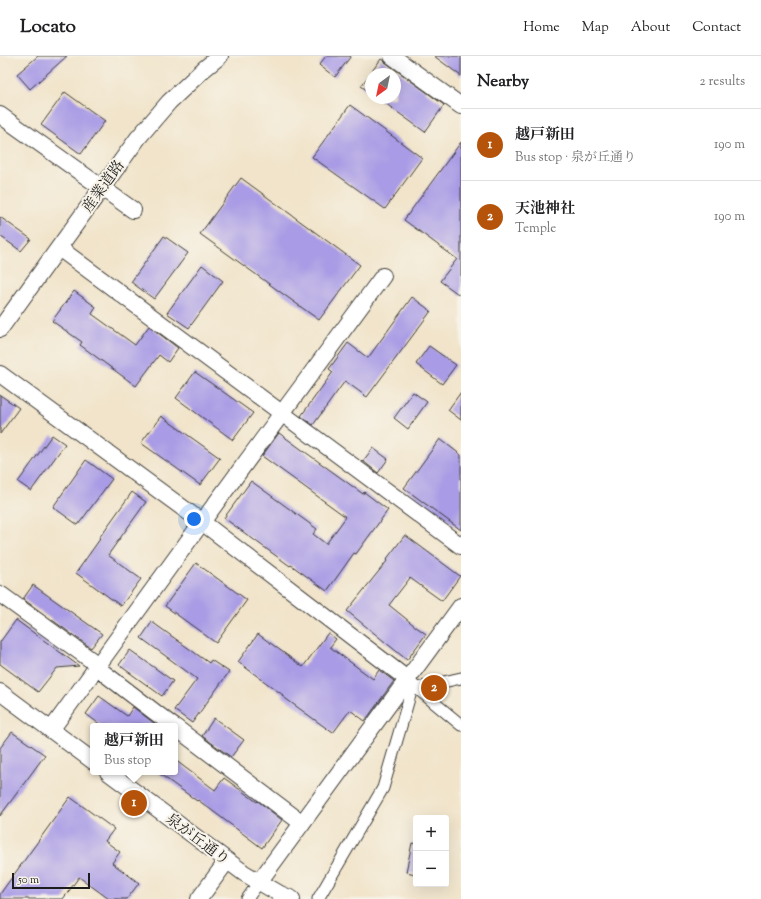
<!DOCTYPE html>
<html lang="en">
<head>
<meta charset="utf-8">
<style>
	body { margin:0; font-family:"Sorts Mill Goudy","Noto Serif JP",serif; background:#f6f6f6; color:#202124 }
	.controls { position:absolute; right:12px; bottom:12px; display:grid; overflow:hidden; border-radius:4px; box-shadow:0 4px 16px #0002 }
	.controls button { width:36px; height:36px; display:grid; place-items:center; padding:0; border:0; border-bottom:1px solid #e0e0e0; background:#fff; color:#202124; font:20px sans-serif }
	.compass { position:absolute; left:365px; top:12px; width:36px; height:36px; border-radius:50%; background:#fff; box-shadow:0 4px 16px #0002; rotate:213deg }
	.scale { position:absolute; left:12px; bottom:10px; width:78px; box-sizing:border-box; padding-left:4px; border:2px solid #1c1c1c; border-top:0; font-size:11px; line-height:14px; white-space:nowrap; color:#1c1c1c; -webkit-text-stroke:3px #f7f3e8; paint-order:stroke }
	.you { position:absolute; left:194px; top:463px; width:14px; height:14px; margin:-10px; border:3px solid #fff; border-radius:50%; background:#1a73e8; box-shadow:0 0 0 6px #1a73e833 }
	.badge { display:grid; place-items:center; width:26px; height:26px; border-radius:50%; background:#b45309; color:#fff; font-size:13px; font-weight:700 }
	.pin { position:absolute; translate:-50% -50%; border:2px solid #fff; box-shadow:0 1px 4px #0006 }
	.popup { position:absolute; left:90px; top:667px; width:88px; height:52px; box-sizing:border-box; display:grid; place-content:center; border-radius:4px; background:#fff; filter:drop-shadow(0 1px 3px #0005); font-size:13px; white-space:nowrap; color:#757577 }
	.popup b { font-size:15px; color:#202124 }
	.popup::after { content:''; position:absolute; left:50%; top:100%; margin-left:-8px; border:8px solid transparent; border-top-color:#fff }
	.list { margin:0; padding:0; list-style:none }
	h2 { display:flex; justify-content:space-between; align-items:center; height:52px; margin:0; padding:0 16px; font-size:17px }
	h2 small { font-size:13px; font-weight:400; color:#757577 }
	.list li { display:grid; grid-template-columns:26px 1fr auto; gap:12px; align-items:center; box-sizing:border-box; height:72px; padding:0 16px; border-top:1px solid #e0e0e0 }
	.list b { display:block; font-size:15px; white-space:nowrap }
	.list p { margin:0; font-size:13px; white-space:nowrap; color:#757577 }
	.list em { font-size:13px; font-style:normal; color:#757577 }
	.map { position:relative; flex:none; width:461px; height:843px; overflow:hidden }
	header { display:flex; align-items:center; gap:24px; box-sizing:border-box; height:56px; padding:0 20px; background:#fff; border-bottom:1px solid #e0e0e0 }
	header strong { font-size:19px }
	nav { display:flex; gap:22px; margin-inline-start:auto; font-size:14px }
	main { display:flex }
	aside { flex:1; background:#fff }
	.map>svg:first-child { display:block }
</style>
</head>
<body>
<header>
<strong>Locato</strong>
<nav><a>Home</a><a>Map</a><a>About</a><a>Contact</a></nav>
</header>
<main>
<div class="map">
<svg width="461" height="843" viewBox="0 0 461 843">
	<rect width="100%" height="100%" fill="#f7f3e8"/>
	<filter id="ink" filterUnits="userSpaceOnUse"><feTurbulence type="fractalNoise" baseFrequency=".025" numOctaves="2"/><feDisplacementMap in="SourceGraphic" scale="8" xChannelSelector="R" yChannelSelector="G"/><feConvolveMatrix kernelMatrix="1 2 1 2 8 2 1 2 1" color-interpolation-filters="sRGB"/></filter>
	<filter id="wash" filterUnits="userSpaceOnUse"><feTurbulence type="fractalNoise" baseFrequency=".012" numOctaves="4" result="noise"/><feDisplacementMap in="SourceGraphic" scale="16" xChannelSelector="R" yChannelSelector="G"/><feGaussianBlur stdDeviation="0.9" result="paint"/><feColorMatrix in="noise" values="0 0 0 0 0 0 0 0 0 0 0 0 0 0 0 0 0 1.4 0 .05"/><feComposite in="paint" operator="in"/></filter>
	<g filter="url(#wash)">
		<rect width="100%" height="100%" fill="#f1e4ca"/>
		<g id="blocks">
			<!-- building -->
			<g fill="#a99be5">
				<path d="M38 0H67L30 33 17 18Z"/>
				<path d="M326 0H351L335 21 319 9Z"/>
				<path d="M434 0H461V20Z"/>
				<path d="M381 3 444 49 425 76 378 42H395V18H371V37L361 30Z"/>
				<path d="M65 36 105 65 81 98 41 69Z"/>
				<path d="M350 49 422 102 385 153 312 101Z"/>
				<path d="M461 86V240L440 225 457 203 404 164Z"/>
				<path d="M241 122 360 209 319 264 200 178Z"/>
				<path d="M0 161 31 183 21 195 0 180Z"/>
				<path d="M164 180 188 197 154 243 131 226Z"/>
				<path d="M202 209 223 225 189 272 167 257Z"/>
				<path d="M74 235 96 251 92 258 135 289 149 270 178 292 168 306 159 299 136 330 80 289 82 286 52 265Z"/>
				<path d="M412 241 431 255 367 341 345 325 313 369 301 360 333 316 329 313 348 287 368 302Z"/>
				<path d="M429 290 456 309 442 328 416 308Z"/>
				<path d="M195 316 253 357 233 384 176 342Z"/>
				<path d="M413 336 427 346 408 373 394 362Z"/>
				<path d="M461 336V364L448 354Z"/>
				<path d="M0 339 19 352 0 378Z"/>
				<path d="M161 360 220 402 200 429 141 387Z"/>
				<path d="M279 377 363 438 364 436 388 454 356 498 354 497 327 535 291 509 290 510 224 462 251 425 317 473 313 478 326 488 346 461 262 400Z"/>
				<path d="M52 379 65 388 31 435 18 426Z"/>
				<path d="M440 383 461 399V474L404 432Z"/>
				<path d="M373 392 388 403 378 417 363 405Z"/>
				<path d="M86 404 112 423 78 469 53 451Z"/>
				<path d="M132 436 146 446 108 499 141 523 121 550 76 517 100 483 99 482Z"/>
				<path d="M405 479 460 520 442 545 410 522 389 549 415 570 426 578 407 604 347 555 387 505 386 504Z"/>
				<path d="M196 507 247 544 216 587 165 550Z"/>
				<path d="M33 529 102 578 91 592 23 543Z"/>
				<path d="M16 564 79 610 57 612 38 636 0 608V586Z"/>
				<path d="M152 566 209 607 211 604 229 616 192 667 174 654 197 623 141 582Z"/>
				<path d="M328 577 336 583 330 591 373 623 379 614 394 625 365 665 350 654 333 677 282 640 283 639 238 606 258 578 303 611Z"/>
				<path d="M130 594 173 625 162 640 119 609Z"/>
				<path d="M99 640 127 660 133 651 154 667 152 670H102L86 658Z"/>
				<path d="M214 662 244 684 231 701 202 680Z"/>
				<path d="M12 676 45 699 0 760V692Z"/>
				<path d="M175 704 215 734 224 722 257 746 258 745 282 764 262 792 198 744 197 745 157 716H175Z"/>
				<path d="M70 741 114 773 105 785 120 796 112 807 139 827 127 843H109L79 821 63 843H0V838Z"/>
				<path d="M412 787 416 788V818L406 816Z"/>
			</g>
		</g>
	</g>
	<g filter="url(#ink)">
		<use href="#blocks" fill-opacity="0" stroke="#3c3a36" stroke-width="1"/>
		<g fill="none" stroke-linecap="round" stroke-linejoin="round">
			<defs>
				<g id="street">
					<path d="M413 629 461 669"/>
					<path d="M417 632 461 622"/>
					<path d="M247 843 259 826"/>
					<path d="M318 843 383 732 413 629 407 623"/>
				</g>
				<g id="secondary">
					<path d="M392 0 461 50"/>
					<path d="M0 59 133 154"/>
					<path d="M59 192 461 490"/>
					<path d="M0 273 138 82 169 46 204 13 220 0"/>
					<path d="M0 318 202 466 407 623"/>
					<path d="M0 538 98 609"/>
					<path d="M96 611 173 670"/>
					<path d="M0 636 93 705"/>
					<path d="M175 671 302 767"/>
					<path d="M51 674 202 466 383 220"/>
					<path d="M108 716 244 817 280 838 292 843"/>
					<path d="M259 826 461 550"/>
					<path d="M199 843 227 805"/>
				</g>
			</defs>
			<!-- street casing -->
			<use href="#street" stroke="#3c3a36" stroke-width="13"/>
			<!-- secondary casing -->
			<use href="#secondary" stroke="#3c3a36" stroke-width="18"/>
			<!-- street -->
			<use href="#street" stroke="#fff" stroke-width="11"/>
			<!-- secondary -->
			<use href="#secondary" stroke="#fff" stroke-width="16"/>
		</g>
	</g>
	<g text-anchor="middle" stroke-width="4" stroke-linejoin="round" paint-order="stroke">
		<!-- street labels -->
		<g font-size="15" fill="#1c1c1c" stroke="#f7f3e8">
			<text transform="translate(103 130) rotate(-54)" y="5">産業道路</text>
			<text transform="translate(198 783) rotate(37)" y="5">泉が丘通り</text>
		</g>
	</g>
</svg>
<div class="controls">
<button>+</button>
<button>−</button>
</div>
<svg class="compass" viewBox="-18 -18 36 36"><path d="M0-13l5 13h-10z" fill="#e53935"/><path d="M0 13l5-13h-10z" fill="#757577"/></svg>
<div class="scale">50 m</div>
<div class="you"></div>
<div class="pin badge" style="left:134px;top:747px">1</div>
<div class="popup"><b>越戸新田</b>Bus stop</div>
<div class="pin badge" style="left:434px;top:632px">2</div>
</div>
<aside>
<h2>Nearby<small>2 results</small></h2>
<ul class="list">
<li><span class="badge">1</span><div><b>越戸新田</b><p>Bus stop · 泉が丘通り</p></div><em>190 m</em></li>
<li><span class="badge">2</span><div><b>天池神社</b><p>Temple</p></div><em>190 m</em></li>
</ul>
</aside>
</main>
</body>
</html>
